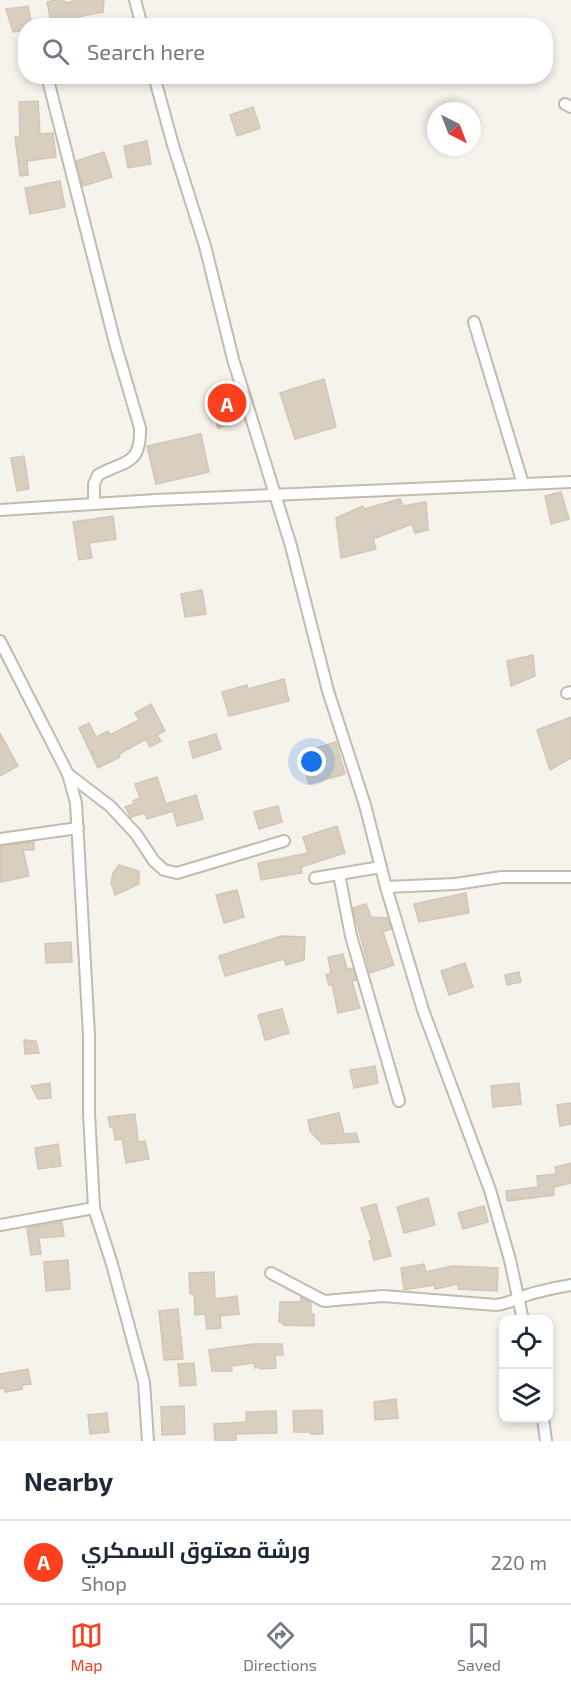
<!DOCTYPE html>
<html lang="en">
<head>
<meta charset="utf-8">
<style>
	body { margin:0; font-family:"Exo 2",Cairo,sans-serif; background:#f6f6f7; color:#1f2937 }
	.controls { position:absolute; right:18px; bottom:18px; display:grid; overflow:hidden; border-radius:12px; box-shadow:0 3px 9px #0003 }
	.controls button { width:54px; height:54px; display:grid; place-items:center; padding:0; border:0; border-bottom:2px solid #e0e1e3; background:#fff; color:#1f2937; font:30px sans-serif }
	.compass { position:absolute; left:427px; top:102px; width:54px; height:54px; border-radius:50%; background:#fff; box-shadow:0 3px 9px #0003; rotate:138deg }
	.you { position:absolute; left:312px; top:762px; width:21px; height:21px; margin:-15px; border:4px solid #fff; border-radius:50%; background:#1a73e8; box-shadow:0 0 0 9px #1a73e833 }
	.badge { display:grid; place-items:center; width:39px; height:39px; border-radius:50%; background:#fc3f1d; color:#fff; font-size:20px; font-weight:700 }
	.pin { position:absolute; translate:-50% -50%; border:3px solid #fff; box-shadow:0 2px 6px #0006 }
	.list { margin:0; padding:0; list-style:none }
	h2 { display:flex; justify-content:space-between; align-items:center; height:78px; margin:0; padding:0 24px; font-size:26px }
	h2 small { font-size:20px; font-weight:400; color:#747a83 }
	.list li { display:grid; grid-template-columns:39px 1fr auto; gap:18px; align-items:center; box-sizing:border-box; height:84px; padding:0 24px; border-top:2px solid #e0e1e3 }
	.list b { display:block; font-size:22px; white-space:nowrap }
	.list p { margin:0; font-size:20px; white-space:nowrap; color:#747a83 }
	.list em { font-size:20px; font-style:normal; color:#747a83 }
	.icon { flex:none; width:33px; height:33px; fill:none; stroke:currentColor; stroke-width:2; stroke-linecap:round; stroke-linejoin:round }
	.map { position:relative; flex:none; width:571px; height:1441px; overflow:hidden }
	.search { position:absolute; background:#fff; box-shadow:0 3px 9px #0003; left:18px; right:18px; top:18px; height:66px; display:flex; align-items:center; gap:15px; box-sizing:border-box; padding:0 21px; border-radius:24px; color:#747a83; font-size:22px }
	.sheet { height:162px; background:#fff }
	nav { display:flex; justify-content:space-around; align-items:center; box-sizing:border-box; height:84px; border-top:2px solid #e0e1e3; background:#fff; font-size:16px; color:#747a83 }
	nav a { display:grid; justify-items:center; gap:3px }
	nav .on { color:#fc3f1d }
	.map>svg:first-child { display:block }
</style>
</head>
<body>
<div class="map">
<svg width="571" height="1441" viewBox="0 0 571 1441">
	<rect width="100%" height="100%" fill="#f6f3ec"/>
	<!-- building -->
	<g fill="#d8cfc1" stroke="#d3c7b4" stroke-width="1.5">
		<path d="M56 0H64V3L78 0H104L103 12 51 22 47 2Z"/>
		<path d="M28 6 32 26H26V30L13 32 6 9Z"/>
		<path d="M38 101 40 134 53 133 56 157 27 161 28 175 20 176 15 137H20L19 102Z"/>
		<path d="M253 107 260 128 237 136 230 115Z"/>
		<path d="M147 141 151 164 128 168 124 146Z"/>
		<path d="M104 152 112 177 83 186 76 161Z"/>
		<path d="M60 181 65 207 30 214 25 188Z"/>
		<path d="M324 379 336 427 295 439 280 393Z"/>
		<path d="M230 398 237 422 218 428 211 404Z"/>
		<path d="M201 434 209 472 156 484 147 446Z"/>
		<path d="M24 456 29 489 17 491 11 458Z"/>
		<path d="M561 492 569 519 551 524 545 496Z"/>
		<path d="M400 499 403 506 426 502 428 530 415 533 412 524 373 539 376 549 341 558 336 518 363 506 364 509Z"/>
		<path d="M113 516 116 539 89 543 92 558 79 560 73 522Z"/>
		<path d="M202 590 206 614 185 617 181 594Z"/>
		<path d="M533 655 535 676 511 686 507 661Z"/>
		<path d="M284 679 289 701 229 716 222 692 247 685 248 689Z"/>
		<path d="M151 704 165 731 157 735 161 741 150 747 146 739 119 754 120 757 98 768 79 728 89 723 96 737 108 731 110 735 139 720 135 713Z"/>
		<path d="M571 717V758L550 770 537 730Z"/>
		<path d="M0 733 18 766 0 776Z"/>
		<path d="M216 734 221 749 193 758 189 742Z"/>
		<path d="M336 742 345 774 309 784 300 753Z"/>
		<path d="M157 777 166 804 196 795 203 819 177 826 173 811 147 819 145 813 131 817 125 807 134 804 133 801 140 798 135 784Z"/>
		<path d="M278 806 282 822 259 829 254 812Z"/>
		<path d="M337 826 345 853 301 867 302 873 261 880 258 863 308 853 303 837Z"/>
		<path d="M34 842V850H23L29 876 1 882 0 846Z"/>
		<path d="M119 865 139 871V884L115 895 111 883 113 873Z"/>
		<path d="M237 890 244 917 224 923 216 895Z"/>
		<path d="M466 893 469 913 419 922 414 904Z"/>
		<path d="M366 904 371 917 387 918 391 929 383 932 394 965 370 973 353 908Z"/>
		<path d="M281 936 305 937 304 960 286 965 284 959 225 976 219 956Z"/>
		<path d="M71 942 72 962 46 963 45 944Z"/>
		<path d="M343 954 347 969 353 968 356 980 352 981 360 1008 338 1013 332 984 329 985 326 975 331 973 328 957Z"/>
		<path d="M465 963 473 987 449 995 441 971Z"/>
		<path d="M519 972 521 982 507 985 505 975Z"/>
		<path d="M282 1009 289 1033 265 1040 258 1015Z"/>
		<path d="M24 1040 36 1041 39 1053 25 1054Z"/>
		<path d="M375 1066 378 1083 354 1088 350 1070Z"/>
		<path d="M50 1083 51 1098 38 1099 31 1086Z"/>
		<path d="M519 1083 521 1104 493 1107 491 1086Z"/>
		<path d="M571 1103V1124L560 1126 557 1105Z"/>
		<path d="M339 1113 344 1134 356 1133 359 1142 322 1144 310 1131 308 1120Z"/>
		<path d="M135 1114 138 1142 145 1141 149 1159 126 1163 122 1139 115 1140 113 1127H110L108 1117Z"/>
		<path d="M58 1144 61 1166 38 1169 35 1148Z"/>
		<path d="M571 1163V1183L554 1187V1195L507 1201 506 1191 538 1187 537 1176 556 1174 555 1167Z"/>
		<path d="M428 1198 435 1225 404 1233 397 1207Z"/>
		<path d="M376 1204 391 1256 374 1260 369 1241 372 1240 361 1208Z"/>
		<path d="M484 1206 488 1222 463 1229 458 1213Z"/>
		<path d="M59 1222H62L64 1236 39 1238 41 1254 31 1255 27 1228Z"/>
		<path d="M68 1260 70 1289 46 1291 44 1262Z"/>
		<path d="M424 1264 426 1272 452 1266 498 1268 497 1291 458 1289V1284L435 1289 434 1285 404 1290 401 1268Z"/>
		<path d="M214 1272 215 1299 237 1296 239 1314 220 1316 221 1328 207 1329 205 1314 195 1315 194 1294H190L189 1273Z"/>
		<path d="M301 1297 311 1303V1314H314V1326L283 1325V1323L279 1322 280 1302H301Z"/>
		<path d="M178 1309 183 1359 164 1360 159 1311Z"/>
		<path d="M253 1344H282L283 1355H275L276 1368 260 1369 259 1367 255 1368 254 1363 231 1366 232 1371H212L209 1350Z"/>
		<path d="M194 1363 196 1385 180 1386 178 1364Z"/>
		<path d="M28 1369 31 1384 22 1385V1389L5 1392V1388L0 1389V1374Z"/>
		<path d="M396 1399 398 1418 375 1420 374 1402Z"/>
		<path d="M184 1406 185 1434 162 1435 161 1407Z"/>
		<path d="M322 1410 323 1434H311V1432H294L293 1411Z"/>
		<path d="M276 1411 277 1433 236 1434V1441H215L214 1424 246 1422V1412Z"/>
		<path d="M107 1413 109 1432 90 1434 88 1415Z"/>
	</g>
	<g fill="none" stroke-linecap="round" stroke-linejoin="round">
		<defs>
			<g id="minor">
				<path d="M135 0 142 26"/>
				<path d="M47 76 115 343 140 428C141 466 125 460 98 475L94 484V504"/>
				<path d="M154 76 173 145 205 246 233 359 291 546 328 691 365 805 386 887 423 1010 490 1190 510 1260 523 1320"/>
				<path d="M565 104 571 107"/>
				<path d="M474 322 523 484"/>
				<path d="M0 510 156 500 571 482"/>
				<path d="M0 641 68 774 76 803 89 1035V1113L94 1208 112 1264 144 1382 148 1441"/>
				<path d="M567 693 571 692"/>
				<path d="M68 774 110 806 136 834 154 861 164 870 177 873 284 841"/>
				<path d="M0 839 78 828"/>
				<path d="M339 874 351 936 399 1101"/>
				<path d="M315 878 381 867"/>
				<path d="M386 887 455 884 502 877H571"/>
				<path d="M0 1225 94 1208"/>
				<path d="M271 1273 324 1301 383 1296 496 1305C506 1304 511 1301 519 1298 536 1291 554 1288 571 1285"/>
				<path d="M543 1418 546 1441"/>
			</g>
		</defs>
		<!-- minor casing -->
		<use href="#minor" stroke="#c2bbae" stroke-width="14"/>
		<!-- minor -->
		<use href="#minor" stroke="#fff" stroke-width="10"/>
	</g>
</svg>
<div class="controls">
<button><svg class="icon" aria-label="locate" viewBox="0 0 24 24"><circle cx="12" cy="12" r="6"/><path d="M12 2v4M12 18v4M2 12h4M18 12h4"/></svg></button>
<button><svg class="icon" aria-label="layers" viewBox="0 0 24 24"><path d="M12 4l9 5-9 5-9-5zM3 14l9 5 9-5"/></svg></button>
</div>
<svg class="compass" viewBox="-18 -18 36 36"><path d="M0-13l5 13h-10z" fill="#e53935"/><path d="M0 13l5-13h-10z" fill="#747a83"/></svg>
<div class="you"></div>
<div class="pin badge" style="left:227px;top:403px">A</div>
<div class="search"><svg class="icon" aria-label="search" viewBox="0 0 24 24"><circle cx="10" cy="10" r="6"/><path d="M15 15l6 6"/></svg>Search here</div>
</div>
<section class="sheet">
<h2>Nearby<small></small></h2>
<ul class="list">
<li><span class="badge">A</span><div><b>ورشة معتوق السمكري</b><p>Shop</p></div><em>220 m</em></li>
</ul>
</section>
<nav>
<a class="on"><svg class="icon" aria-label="map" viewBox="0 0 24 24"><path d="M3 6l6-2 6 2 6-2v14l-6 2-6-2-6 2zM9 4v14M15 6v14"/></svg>Map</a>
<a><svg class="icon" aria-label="directions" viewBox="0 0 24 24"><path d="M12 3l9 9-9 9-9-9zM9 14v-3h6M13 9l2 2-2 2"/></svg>Directions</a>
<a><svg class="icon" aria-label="saved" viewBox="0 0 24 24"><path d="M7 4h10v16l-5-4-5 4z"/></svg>Saved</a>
</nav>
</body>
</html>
